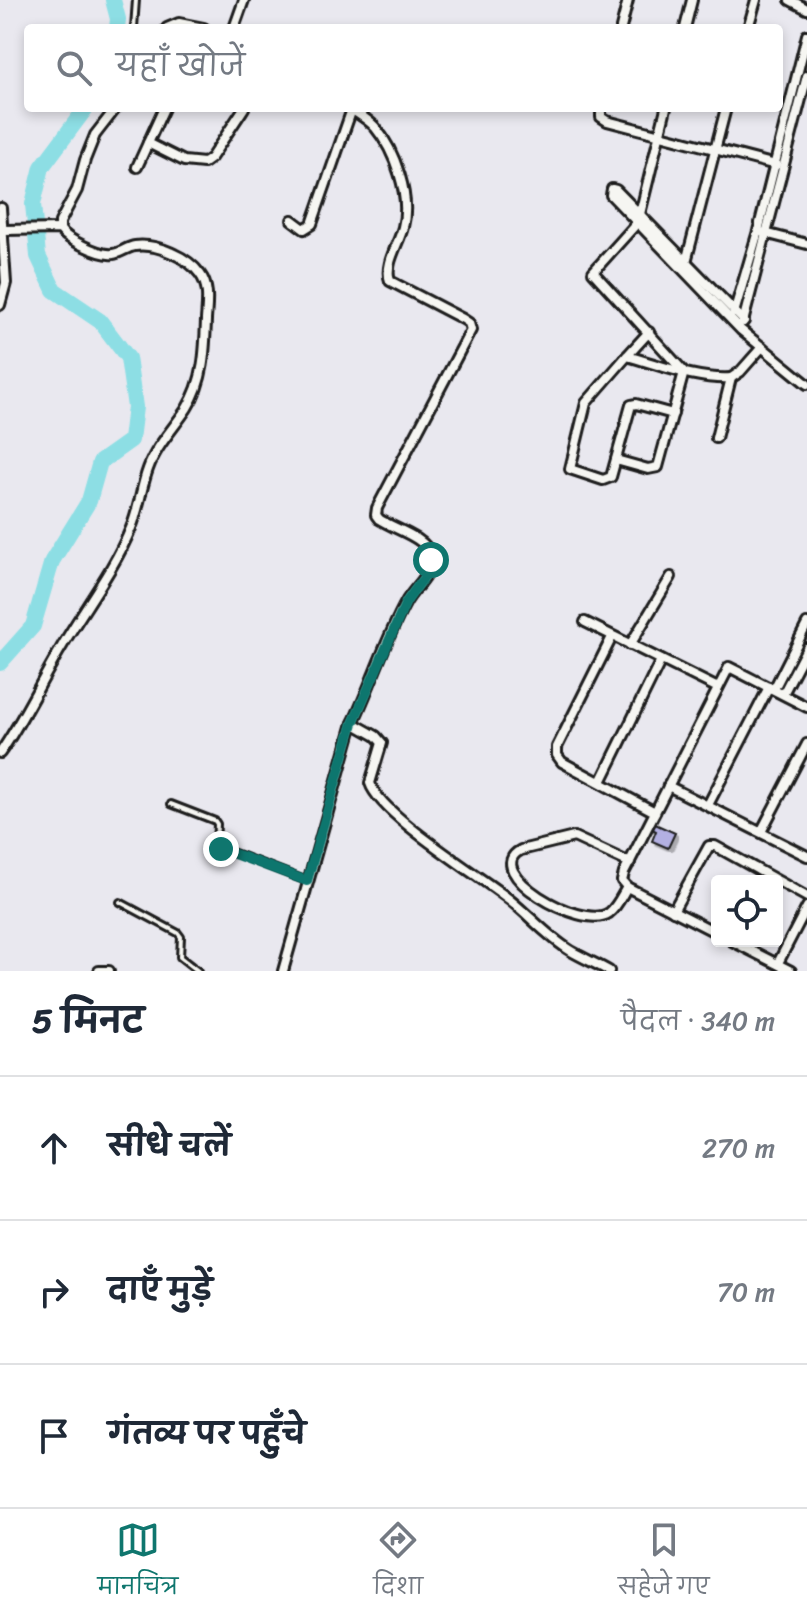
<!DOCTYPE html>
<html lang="hi">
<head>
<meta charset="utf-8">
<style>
	body { margin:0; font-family:Sriracha,"Playpen Sans Deva",sans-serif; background:#f6f6f7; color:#1f2937 }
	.controls { position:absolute; right:24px; bottom:24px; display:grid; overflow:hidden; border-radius:8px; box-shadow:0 4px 12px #0003 }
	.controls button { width:72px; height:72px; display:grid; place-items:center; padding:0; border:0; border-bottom:2px solid #e0e1e3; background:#fff; color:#1f2937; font:40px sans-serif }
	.stop { position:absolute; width:24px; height:24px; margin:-18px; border:6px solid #0f766e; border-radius:50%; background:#fff }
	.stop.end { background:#0f766e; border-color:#fff; box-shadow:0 2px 8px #0008 }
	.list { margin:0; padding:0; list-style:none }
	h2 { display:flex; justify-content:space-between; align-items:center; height:104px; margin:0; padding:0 32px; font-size:34px }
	h2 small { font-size:26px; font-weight:400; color:#747a83 }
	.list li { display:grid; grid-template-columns:52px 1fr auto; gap:24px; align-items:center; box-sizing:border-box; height:144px; padding:0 32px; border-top:2px solid #e0e1e3 }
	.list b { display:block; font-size:30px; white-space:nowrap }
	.list em { font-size:26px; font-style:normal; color:#747a83 }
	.icon { flex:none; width:44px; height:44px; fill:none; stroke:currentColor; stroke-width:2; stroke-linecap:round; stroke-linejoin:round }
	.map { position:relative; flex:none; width:807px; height:971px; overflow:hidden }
	.search { position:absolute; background:#fff; box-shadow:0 4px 12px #0003; left:24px; right:24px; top:24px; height:88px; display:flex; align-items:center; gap:20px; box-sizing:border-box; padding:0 28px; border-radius:8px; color:#747a83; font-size:30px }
	.sheet { height:536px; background:#fff }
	nav { display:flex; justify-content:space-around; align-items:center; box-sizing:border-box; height:112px; border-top:2px solid #e0e1e3; background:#fff; font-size:22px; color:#747a83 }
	nav a { display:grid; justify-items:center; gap:4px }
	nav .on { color:#0f766e }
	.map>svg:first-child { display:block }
</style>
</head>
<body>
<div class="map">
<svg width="807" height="971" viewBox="0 0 807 971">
	<defs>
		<filter id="shadow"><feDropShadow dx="3.5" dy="3.5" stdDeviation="0" flood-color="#0004"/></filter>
	</defs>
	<rect width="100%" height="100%" fill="#e9e8ef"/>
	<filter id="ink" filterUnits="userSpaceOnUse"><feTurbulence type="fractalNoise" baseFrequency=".0125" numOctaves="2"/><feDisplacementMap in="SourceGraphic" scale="16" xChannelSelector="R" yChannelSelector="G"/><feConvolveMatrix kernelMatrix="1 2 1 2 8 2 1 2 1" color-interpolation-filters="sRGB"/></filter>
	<g filter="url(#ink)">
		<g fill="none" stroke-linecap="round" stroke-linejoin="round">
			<!-- river -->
			<g stroke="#8ddee4" stroke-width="16">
				<path d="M113 0 118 19 117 28"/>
				<path d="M0 663 33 626 52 561 89 501 100 462 131 440 135 407 128 358 100 321 54 290 38 256 33 204 42 167 86 108"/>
			</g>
		</g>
		<!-- building -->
		<path fill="#b3b0e2" stroke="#1c1c1c" stroke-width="2" filter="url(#shadow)" d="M653 823 675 833 668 848 652 841 656 831 650 828Z"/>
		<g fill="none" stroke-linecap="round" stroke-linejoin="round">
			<defs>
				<g id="service">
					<path d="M134 28 136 0"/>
					<path d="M171 804 215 821 217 824 216 846 307 881"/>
					<path d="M120 902 178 933 181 937 180 957 198 971"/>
				</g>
				<g id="minor">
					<path d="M790 0 807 9"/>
					<path d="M167 28 179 23 204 28"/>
					<path d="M234 28 244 0"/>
					<path d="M621 28 628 0"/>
					<path d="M685 28 692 0"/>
					<path d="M748 28 756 0"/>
					<path d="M350 108C358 114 368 119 375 127 395 151 411 196 403 227 399 244 384 264 390 281L463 319 469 323 471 330 377 508 376 515 379 519C394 529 425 537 430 554 436 572 414 587 406 602 385 640 372 683 353 723L376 736 382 743 370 783C380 815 480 876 510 900 531 917 548 937 571 951 583 958 597 964 609 971"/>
					<path d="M601 108V117L607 121 776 165"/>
					<path d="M148 143 184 161 204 163 211 158 244 108"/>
					<path d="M137 167 164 108"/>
					<path d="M292 220 304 229 312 224 352 109"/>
					<path d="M60 229V222L77 190 85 160 95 135 116 108"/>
					<path d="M761 232 807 244"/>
					<path d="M686 262 726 108"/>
					<path d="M0 305 6 283 1 208"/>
					<path d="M734 313 758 231 807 35"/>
					<path d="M744 321 616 190 612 189 611 195 741 330 807 384"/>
					<path d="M743 322 807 76"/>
					<path d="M627 356 649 332"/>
					<path d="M673 414 636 404 631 405 611 477 603 480 570 469 586 403 627 356C660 365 696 380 731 378"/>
					<path d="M716 438 731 378 740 372 762 347"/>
					<path d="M616 460 648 469 658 467 684 372 593 272 638 222 666 108"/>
					<path d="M585 622 718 688"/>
					<path d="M612 637 557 747V755L562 762 655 812"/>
					<path d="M630 645 671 577"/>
					<path d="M774 689 807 624"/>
					<path d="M783 694 807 648"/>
					<path d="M0 753C23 720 40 683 61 648 84 608 114 570 131 528 139 509 141 488 148 469 156 446 174 428 187 408 204 381 205 351 206 320 207 304 210 287 200 274 188 257 156 243 135 246 127 247 121 253 113 254 101 256 65 239 60 229L4 230"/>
					<path d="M601 782 661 660"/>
					<path d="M668 786 807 856"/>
					<path d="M708 805 769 687"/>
					<path d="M761 832 807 744"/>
					<path d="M627 887C622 895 617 907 609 913 582 932 479 871 521 850L574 837 630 863"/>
					<path d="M673 911 709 846H715L807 897"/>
					<path d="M717 933 627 887 622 881 624 873 729 667 807 707"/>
					<path d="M732 941 791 971"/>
					<path d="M778 963 807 907"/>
					<path d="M99 971H109"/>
					<path d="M283 971 353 723"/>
				</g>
			</defs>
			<!-- service casing -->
			<use href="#service" stroke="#1c1c1c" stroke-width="10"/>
			<!-- minor casing -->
			<use href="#minor" stroke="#1c1c1c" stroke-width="14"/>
			<!-- service -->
			<use href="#service" stroke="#f6f6f2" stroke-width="4"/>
			<!-- minor -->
			<use href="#minor" stroke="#f6f6f2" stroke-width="8"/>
		</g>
	</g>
	<g fill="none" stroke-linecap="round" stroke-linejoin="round" filter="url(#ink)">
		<!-- route -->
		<path stroke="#0f766e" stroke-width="10" d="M221 849 307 881 353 723 406 602 430 569 431 560"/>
	</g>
</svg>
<div class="controls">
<button><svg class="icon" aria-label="locate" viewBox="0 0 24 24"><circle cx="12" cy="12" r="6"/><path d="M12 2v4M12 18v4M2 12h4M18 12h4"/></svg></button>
</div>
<div class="stop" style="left:431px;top:560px"></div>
<div class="stop end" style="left:221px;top:849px"></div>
<div class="search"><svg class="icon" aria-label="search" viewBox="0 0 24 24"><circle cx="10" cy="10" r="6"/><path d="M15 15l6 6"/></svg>यहाँ खोजें</div>
</div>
<section class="sheet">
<h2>5 मिनट<small>पैदल · 340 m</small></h2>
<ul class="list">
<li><svg class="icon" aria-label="ahead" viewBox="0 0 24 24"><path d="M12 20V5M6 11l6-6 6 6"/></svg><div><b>सीधे चलें</b></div><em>270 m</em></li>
<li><svg class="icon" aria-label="right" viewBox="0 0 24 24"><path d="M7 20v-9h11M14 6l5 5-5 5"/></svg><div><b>दाएँ मुड़ें</b></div><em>70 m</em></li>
<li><svg class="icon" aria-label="arrive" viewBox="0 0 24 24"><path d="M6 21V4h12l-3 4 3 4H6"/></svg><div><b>गंतव्य पर पहुँचे</b></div></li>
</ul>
</section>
<nav>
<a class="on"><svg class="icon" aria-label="map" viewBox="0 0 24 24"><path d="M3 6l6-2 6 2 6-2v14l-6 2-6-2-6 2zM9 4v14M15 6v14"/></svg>मानचित्र</a>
<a><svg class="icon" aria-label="directions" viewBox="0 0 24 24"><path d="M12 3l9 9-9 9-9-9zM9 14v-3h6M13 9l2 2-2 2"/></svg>दिशा</a>
<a><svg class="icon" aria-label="saved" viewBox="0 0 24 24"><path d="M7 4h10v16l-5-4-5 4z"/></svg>सहेजे गए</a>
</nav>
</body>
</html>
